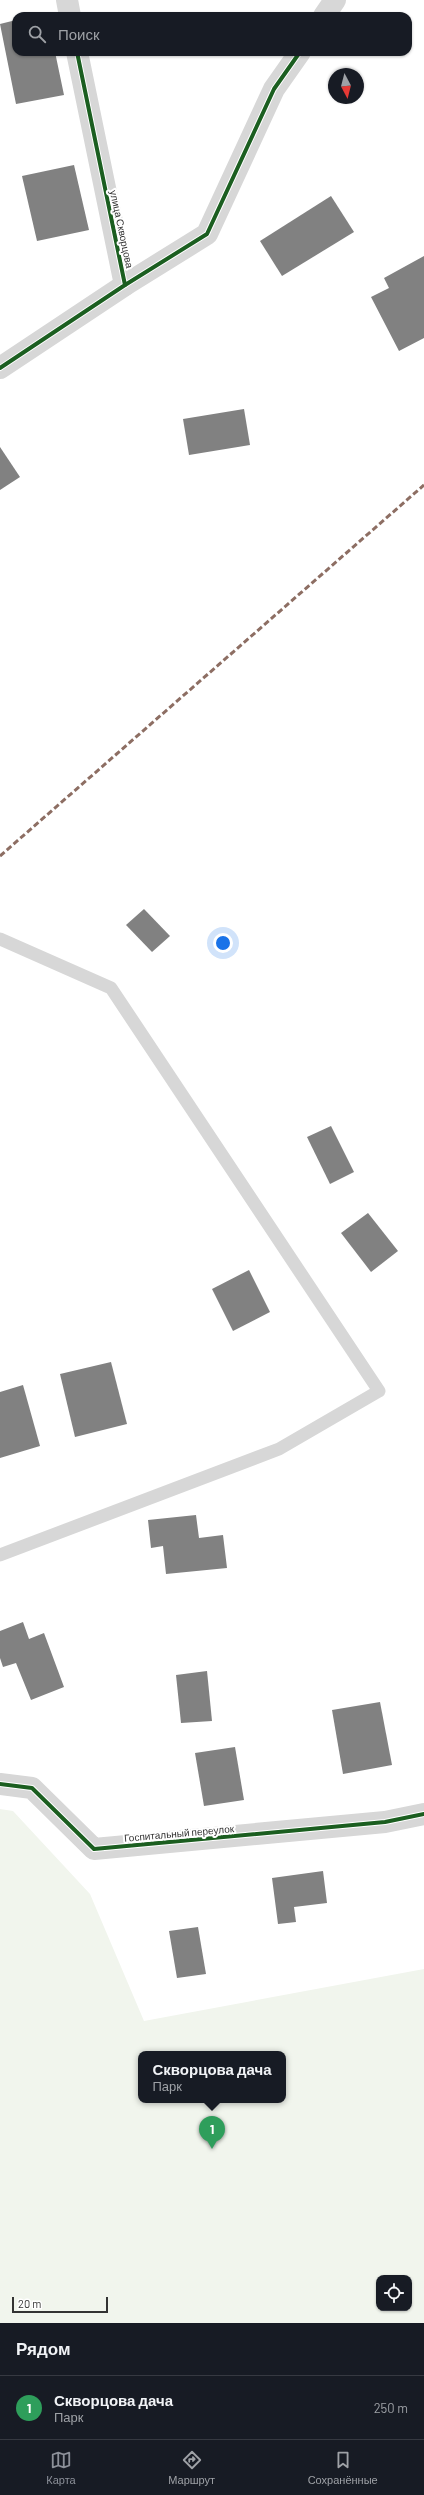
<!DOCTYPE html>
<html lang="ru">
<head>
<meta charset="utf-8">
<style>
	body { margin:0; font-family:Barlow,sans-serif; background:#242831; color:#f1f3f6 }
	.controls { position:absolute; right:12px; bottom:12px; display:grid; overflow:hidden; border-radius:8px; box-shadow:0 1px 3px #0004 }
	.controls button { width:36px; height:36px; display:grid; place-items:center; padding:0; border:0; border-bottom:1px solid #363941; background:#171b24; color:#f1f3f6; font:20px sans-serif }
	.compass { position:absolute; left:328px; top:68px; width:36px; height:36px; border-radius:50%; background:#171b24; box-shadow:0 1px 3px #0004; rotate:173deg }
	.scale { position:absolute; left:12px; bottom:10px; width:96px; box-sizing:border-box; padding-left:4px; border:2px solid #333; border-top:0; font-size:11px; line-height:14px; white-space:nowrap; color:#333; -webkit-text-stroke:3px #fff; paint-order:stroke }
	.you { position:absolute; left:223px; top:943px; width:14px; height:14px; margin:-10px; border:3px solid #fff; border-radius:50%; background:#1a73e8; box-shadow:0 0 0 6px #1a73e833 }
	.badge { display:grid; place-items:center; width:26px; height:26px; border-radius:50%; background:#8c9099; color:#fff; font-size:13px; font-weight:700 }
	.pin { position:absolute; translate:-50% -33px; filter:drop-shadow(0 1px 2px #0008) }
	.pin::after { content:''; position:absolute; top:21px; width:14px; height:12px; background:inherit; clip-path:polygon(0 0,100% 0,50% 100%) }
	.popup { position:absolute; left:138px; top:2051px; width:148px; height:52px; box-sizing:border-box; display:grid; place-content:center; border-radius:8px; background:#171b24; filter:drop-shadow(0 1px 3px #0005); font-size:13px; white-space:nowrap; color:#9ea1a6 }
	.popup b { font-size:15px; color:#f1f3f6 }
	.popup::after { content:''; position:absolute; left:50%; top:100%; margin-left:-8px; border:8px solid transparent; border-top-color:#171b24 }
	.list { margin:0; padding:0; list-style:none }
	h2 { display:flex; justify-content:space-between; align-items:center; height:52px; margin:0; padding:0 16px; font-size:17px }
	h2 small { font-size:13px; font-weight:400; color:#9ea1a6 }
	.list li { display:grid; grid-template-columns:26px 1fr auto; gap:12px; align-items:center; box-sizing:border-box; height:64px; padding:0 16px; border-top:1px solid #363941 }
	.list b { display:block; font-size:15px; white-space:nowrap }
	.list p { margin:0; font-size:13px; white-space:nowrap; color:#9ea1a6 }
	.list em { font-size:13px; font-style:normal; color:#9ea1a6 }
	.icon { flex:none; width:22px; height:22px; fill:none; stroke:currentColor; stroke-width:2; stroke-linecap:round; stroke-linejoin:round }
	.map { position:relative; flex:none; width:424px; height:2323px; overflow:hidden }
	.search { position:absolute; background:#171b24; box-shadow:0 1px 3px #0004; left:12px; right:12px; top:12px; height:44px; display:flex; align-items:center; gap:10px; box-sizing:border-box; padding:0 14px; border-radius:12px; color:#9ea1a6; font-size:15px }
	.sheet { height:116px; background:#171b24 }
	nav { display:flex; justify-content:space-around; align-items:center; box-sizing:border-box; height:56px; border-top:1px solid #363941; background:#171b24; font-size:11px; color:#9ea1a6 }
	nav a { display:grid; justify-items:center; gap:2px }
	nav .on { color:#8c9099 }
	.map>svg:first-child { display:block }
</style>
</head>
<body>
<div class="map">
<svg width="424" height="2323" viewBox="0 0 424 2323">
	<rect width="100%" height="100%" fill="#fff"/>
	<!-- green -->
	<path fill="#f1f5ed" fill-rule="evenodd" d="M0 1809 13 1811 90 1894 144 2021 424 1969V2323H0ZM141 2054H283V2100H141ZM379 2278H409V2308H379Z"/>
	<!-- building -->
	<g fill="#818181">
		<path d="M16 20V52H55L64 95 16 104 0 24Z"/>
		<path d="M74 165 89 230 37 241 22 176Z"/>
		<path d="M331 196 354 232 282 276 260 241Z"/>
		<path d="M424 256V338L399 351 371 297 389 288 384 278Z"/>
		<path d="M244 409 250 445 189 455 183 419Z"/>
		<path d="M0 447 20 477 0 490Z"/>
		<path d="M144 909 170 936 152 952 126 925Z"/>
		<path d="M331 1126 354 1172 330 1184 307 1137Z"/>
		<path d="M368 1213 398 1251 371 1272 341 1233Z"/>
		<path d="M249 1270 270 1312 233 1331 212 1289Z"/>
		<path d="M111 1362 127 1424 75 1437 60 1374Z"/>
		<path d="M23 1385 40 1446 0 1458V1392Z"/>
		<path d="M196 1515 199 1538 223 1535 227 1568 166 1574 163 1546 151 1548 148 1520Z"/>
		<path d="M23 1622 29 1639 44 1633 64 1687 31 1700 16 1663 3 1667 0 1658V1631Z"/>
		<path d="M207 1671 212 1721 181 1723 176 1675Z"/>
		<path d="M380 1702 392 1765 343 1774 332 1710Z"/>
		<path d="M235 1747 244 1800 204 1806 195 1753Z"/>
		<path d="M323 1871 327 1903 294 1907 296 1922 278 1924 272 1878Z"/>
		<path d="M198 1927 206 1974 177 1978 169 1931Z"/>
	</g>
	<g fill="none" stroke-linecap="round" stroke-linejoin="round">
		<!-- lane -->
		<path stroke="#d7d7d7" stroke-width="13" d="M0 939 111 988 379 1391 279 1449 0 1555"/>
		<!-- street -->
		<g stroke="#d7d7d7" stroke-width="22">
			<path d="M67 0 70 16"/>
			<path d="M324 16 335 0"/>
			<path d="M125 285 207 234 274 89 300 52"/>
			<path d="M0 368 125 285 77 52"/>
			<path d="M0 1784 32 1788 94 1849 385 1822 424 1814"/>
		</g>
		<!-- quiet -->
		<path stroke="#8d6e63" stroke-width="3" stroke-dasharray="6 3" stroke-linecap="butt" d="M0 856 424 485"/>
		<defs>
			<g id="cycleway">
				<path d="M125 285 207 234 274 89 300 52"/>
				<path d="M0 368 125 285 77 52"/>
				<path d="M0 1784 32 1788 94 1849 385 1822 424 1814"/>
			</g>
		</defs>
		<!-- cycleway casing -->
		<use href="#cycleway" stroke="#fff" stroke-width="6"/>
		<!-- cycleway -->
		<use href="#cycleway" stroke="#1b5e20" stroke-width="4"/>
	</g>
	<g text-anchor="middle" stroke-width="4" stroke-linejoin="round" paint-order="stroke">
		<!-- street labels -->
		<g font-size="10" fill="#333" stroke="#fff">
			<text transform="translate(122 229) rotate(78)" y="4">улица Скворцова</text>
			<text transform="translate(179 1833) rotate(-5)" y="4">Госпитальный переулок</text>
		</g>
	</g>
</svg>
<div class="controls">
<button><svg class="icon" aria-label="locate" viewBox="0 0 24 24"><circle cx="12" cy="12" r="6"/><path d="M12 2v4M12 18v4M2 12h4M18 12h4"/></svg></button>
</div>
<svg class="compass" viewBox="-18 -18 36 36"><path d="M0-13l5 13h-10z" fill="#e53935"/><path d="M0 13l5-13h-10z" fill="#9ea1a6"/></svg>
<div class="scale">20 m</div>
<div class="you"></div>
<div class="pin badge" style="left:212px;top:2149px;background:#2e9e5b">1</div>
<div class="popup"><b>Скворцова дача</b>Парк</div>
<div class="search"><svg class="icon" aria-label="search" viewBox="0 0 24 24"><circle cx="10" cy="10" r="6"/><path d="M15 15l6 6"/></svg>Поиск</div>
</div>
<section class="sheet">
<h2>Рядом<small></small></h2>
<ul class="list">
<li><span class="badge" style="background:#2e9e5b">1</span><div><b>Скворцова дача</b><p>Парк</p></div><em>250 m</em></li>
</ul>
</section>
<nav>
<a class="on"><svg class="icon" aria-label="map" viewBox="0 0 24 24"><path d="M3 6l6-2 6 2 6-2v14l-6 2-6-2-6 2zM9 4v14M15 6v14"/></svg>Карта</a>
<a><svg class="icon" aria-label="directions" viewBox="0 0 24 24"><path d="M12 3l9 9-9 9-9-9zM9 14v-3h6M13 9l2 2-2 2"/></svg>Маршрут</a>
<a><svg class="icon" aria-label="saved" viewBox="0 0 24 24"><path d="M7 4h10v16l-5-4-5 4z"/></svg>Сохранённые</a>
</nav>
</body>
</html>
